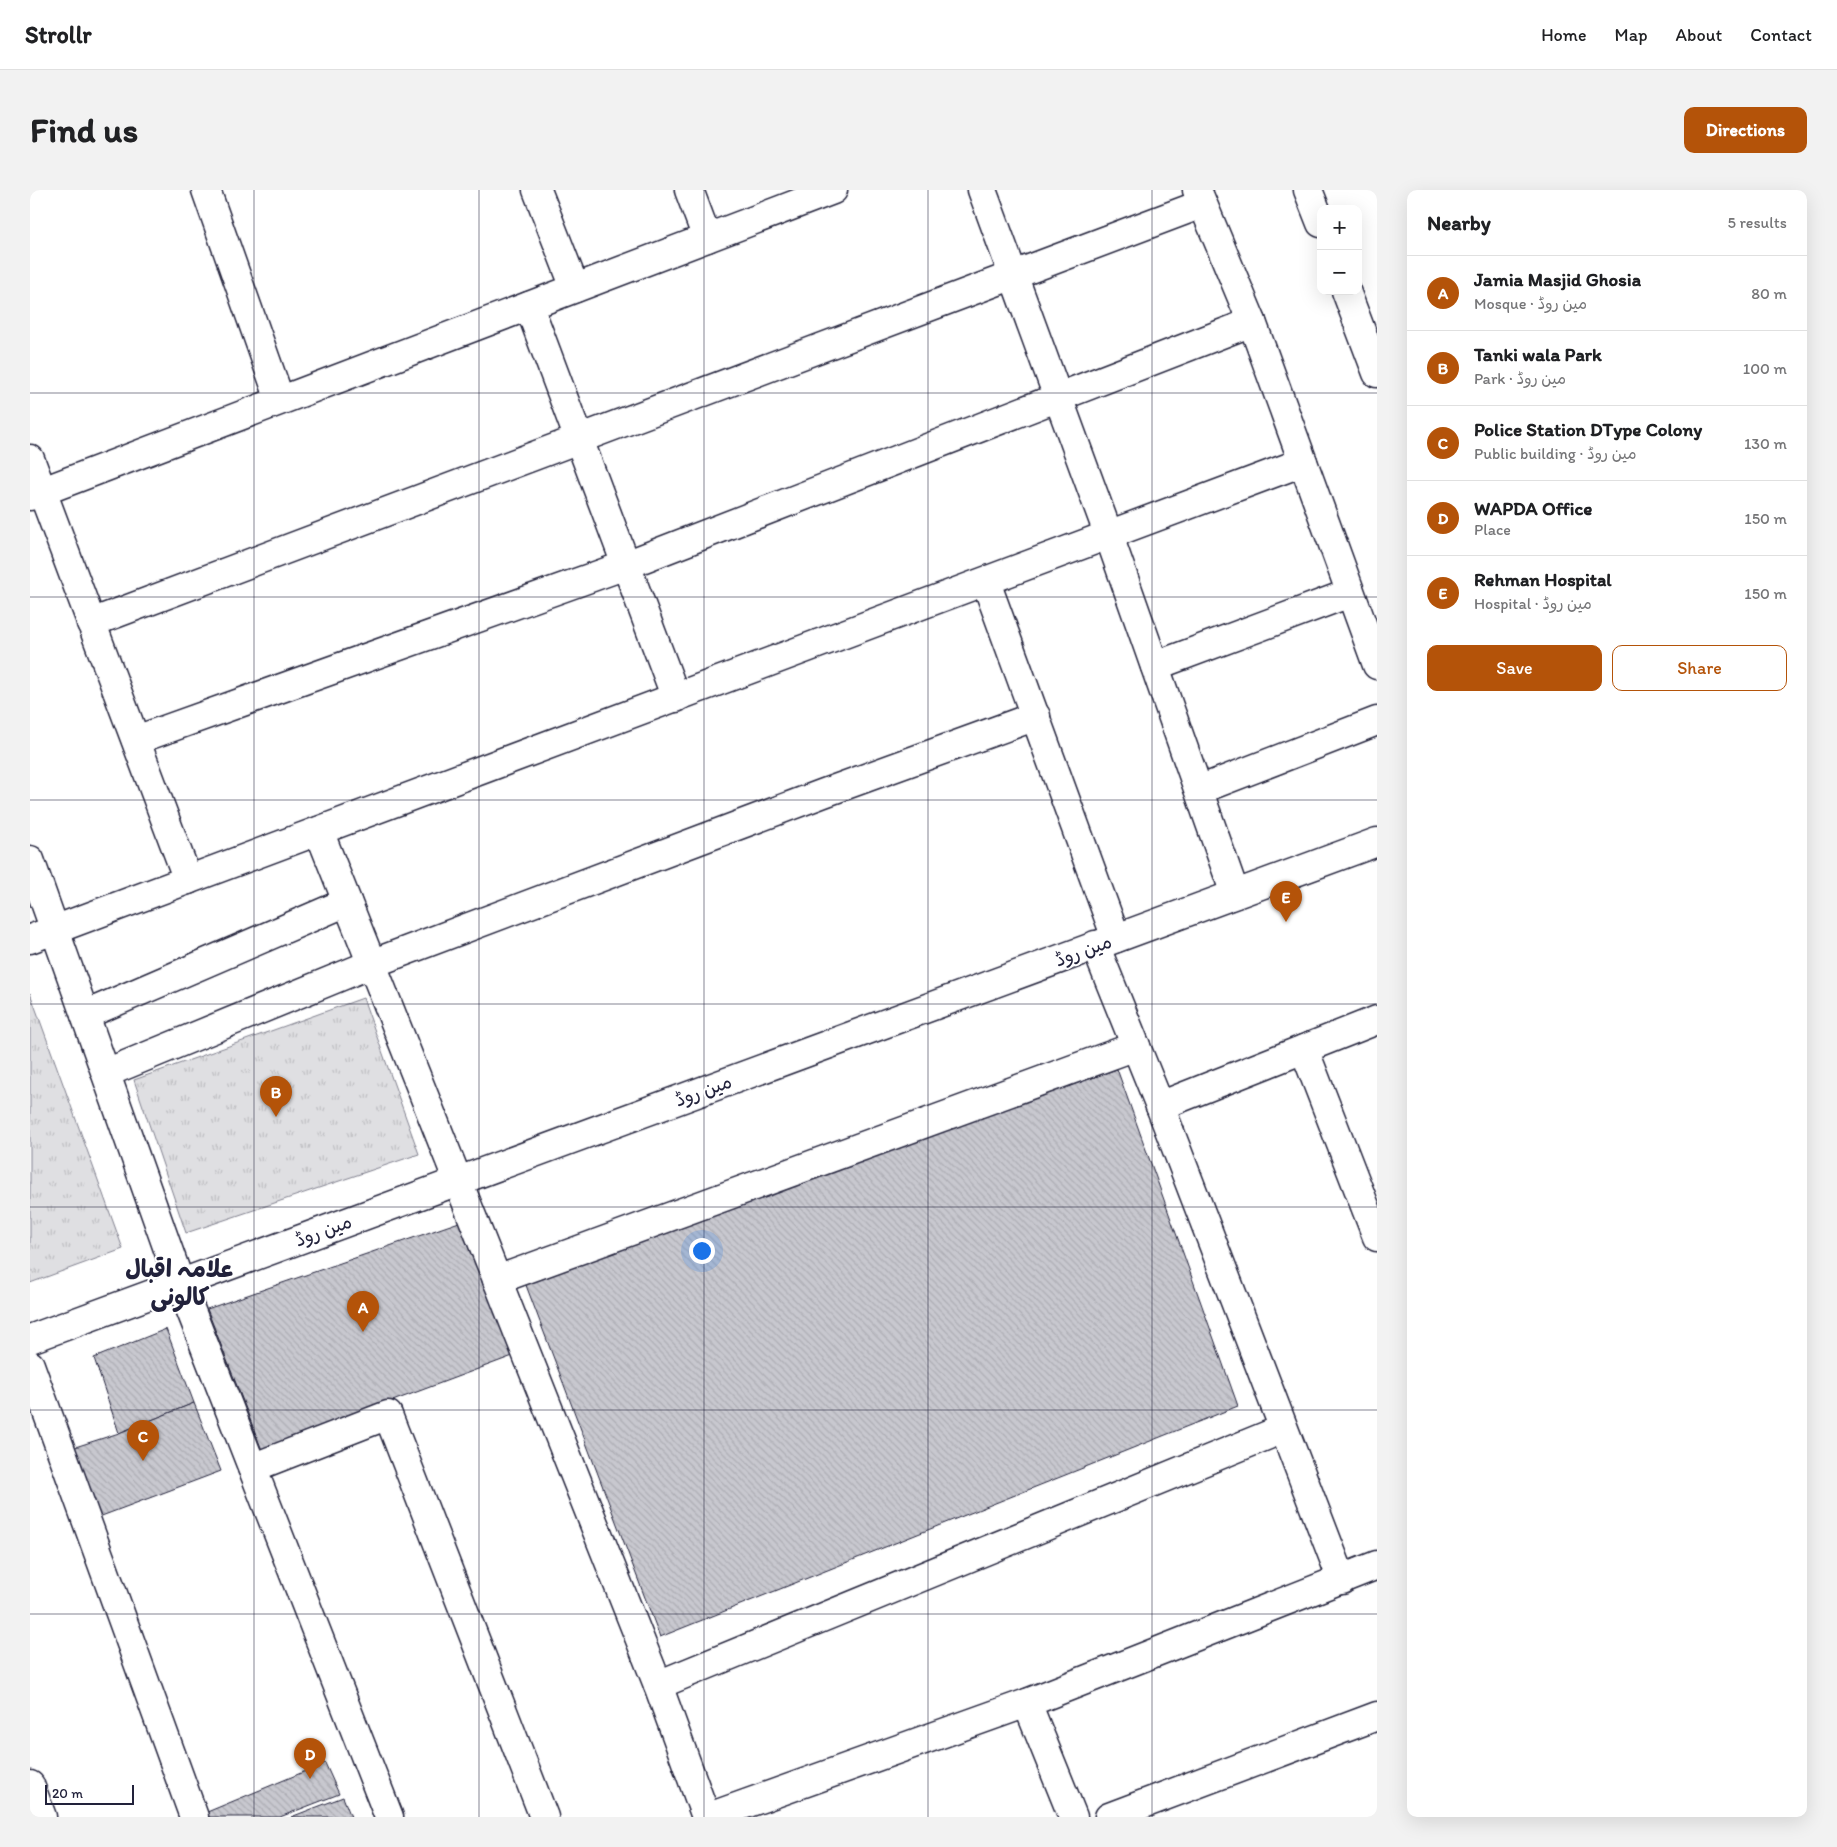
<!DOCTYPE html>
<html lang="en">
<head>
<meta charset="utf-8">
<style>
	body { margin:0; font-family:Itim,"Playpen Sans Arabic",sans-serif; background:#f2f2f2; color:#202124 }
	.controls { position:absolute; right:15px; top:15px; display:grid; overflow:hidden; border-radius:10px; box-shadow:0 5px 20px #0002 }
	.controls button { width:45px; height:45px; display:grid; place-items:center; padding:0; border:0; border-bottom:1px solid #e0e0e0; background:#fff; color:#202124; font:25px sans-serif }
	.scale { position:absolute; left:15px; bottom:12px; width:89px; box-sizing:border-box; padding-left:5px; border:2px solid #22223b; border-top:0; font-size:14px; line-height:18px; white-space:nowrap; color:#22223b; -webkit-text-stroke:4px #fff; paint-order:stroke }
	.you { position:absolute; left:671px; top:1060px; width:18px; height:18px; margin:-12px; border:4px solid #fff; border-radius:50%; background:#1a73e8; box-shadow:0 0 0 8px #1a73e833 }
	.badge { display:grid; place-items:center; width:32px; height:32px; border-radius:50%; background:#b45309; color:#fff; font-size:16px; font-weight:700 }
	.pin { position:absolute; translate:-50% -41px; filter:drop-shadow(0 1px 2px #0008) }
	.pin::after { content:''; position:absolute; top:26px; width:18px; height:15px; background:inherit; clip-path:polygon(0 0,100% 0,50% 100%) }
	.list { margin:0; padding:0; list-style:none }
	h2 { display:flex; justify-content:space-between; align-items:center; height:65px; margin:0; padding:0 20px; font-size:21px }
	h2 small { font-size:16px; font-weight:400; color:#757577 }
	.list li { display:grid; grid-template-columns:32px 1fr auto; gap:15px; align-items:center; box-sizing:border-box; height:75px; padding:0 20px; border-top:1px solid #e0e0e0 }
	.list b { display:block; font-size:19px; white-space:nowrap }
	.list p { margin:0; font-size:16px; white-space:nowrap; color:#757577 }
	.list em { font-size:16px; font-style:normal; color:#757577 }
	.actions { display:flex; gap:10px; padding:15px 20px }
	.actions a { flex:1; padding:11px 0; border:1px solid #b45309; border-radius:10px; text-align:center; font-size:18px; color:#b45309 }
	.actions .main { background:#b45309; color:#fff }
	.map { position:relative; flex:none; width:1347px; height:1627px; overflow:hidden; border-radius:10px }
	header { display:flex; align-items:center; gap:30px; box-sizing:border-box; height:70px; padding:0 25px; background:#fff; border-bottom:1px solid #e0e0e0 }
	header strong { font-size:24px }
	nav { display:flex; gap:28px; margin-inline-start:auto; font-size:18px }
	.intro { display:flex; align-items:center; justify-content:space-between; box-sizing:border-box; height:120px; padding:0 30px }
	h1 { margin:0; font-size:35px }
	.button { padding:12px 22px; border-radius:10px; background:#b45309; color:#fff; font-size:18px; font-weight:700 }
	main { display:flex; gap:30px; padding:0 30px }
	aside { flex:1; background:#fff; border-radius:10px; box-shadow:0 5px 20px #0002 }
	.map>svg:first-child { display:block }
</style>
</head>
<body>
<header>
<strong>Strollr</strong>
<nav><a>Home</a><a>Map</a><a>About</a><a>Contact</a></nav>
</header>
<div class="intro"><h1>Find us</h1><a class="button">Directions</a></div>
<main>
<div class="map">
<svg width="1347" height="1627" viewBox="0 0 1347 1627">
	<defs>
		<pattern id="grass-tufts" width="24" height="20" patternUnits="userSpaceOnUse" patternTransform="scale(1.25)"><rect width="24" height="20" fill="#dfdfe2"/><path d="M3 7l-1-3M5 7V3M7 7l1-3M15 17l-1-3M17 17v-4M19 17l1-3" fill="none" stroke="#bfbfc3"/></pattern>
		<pattern id="building-back-hatch" width="6" height="6" patternUnits="userSpaceOnUse" patternTransform="scale(1.25)"><rect width="6" height="6" fill="#c8c8cf"/><path d="M-1 5l2 2M0 0l6 6M5-1l2 2" fill="none" stroke="#acacb3"/></pattern>
	</defs>
	<rect width="100%" height="100%" fill="#fff"/>
	<filter id="ink" filterUnits="userSpaceOnUse"><feTurbulence type="fractalNoise" baseFrequency=".02" numOctaves="2"/><feDisplacementMap in="SourceGraphic" scale="10" xChannelSelector="R" yChannelSelector="G"/><feConvolveMatrix kernelMatrix="1 2 1 2 8 2 1 2 1" color-interpolation-filters="sRGB"/></filter>
	<g filter="url(#ink)">
		<!-- grass -->
		<g fill="url(#grass-tufts)" stroke="#80808e">
			<path d="M0 803 93 1059 0 1093Z"/>
			<path d="M333 808 389 964 156 1043 104 890Z"/>
		</g>
		<!-- building -->
		<g fill="url(#building-back-hatch)" stroke="#22223b">
			<path d="M1087 879 1208 1216 630 1447 494 1090Z"/>
			<path d="M435 1030 488 1164 232 1260 177 1119Z"/>
			<path d="M136 1139 164 1213 89 1243 64 1168Z"/>
			<path d="M164 1213 191 1281 61 1330 36 1260 89 1243Z"/>
			<path d="M295 1573 309 1604 250 1627H171L170 1625Z"/>
			<path d="M313 1607 321 1627H261Z"/>
		</g>
		<g fill="none" stroke-linecap="round" stroke-linejoin="round">
			<defs>
				<g id="minor">
					<path d="M176 0 250 210"/>
					<path d="M507 0 545 98"/>
					<path d="M659 0 677 48"/>
					<path d="M952 0 1079 346 1205 704"/>
					<path d="M1167 0 1222 132 1347 475"/>
					<path d="M1278 0 1291 33"/>
					<path d="M1316 101 1347 183"/>
					<path d="M499 116 646 508"/>
					<path d="M0 269 158 690"/>
					<path d="M0 306 803 0"/>
					<path d="M956 392 1086 748"/>
					<path d="M61 433 1172 14"/>
					<path d="M1125 476 1320 403"/>
					<path d="M106 550 596 375 1222 132"/>
					<path d="M1169 600 1347 531"/>
					<path d="M289 641 628 1495 676 1627"/>
					<path d="M0 670 150 1093 359 1627"/>
					<path d="M0 749 1273 272"/>
					<path d="M1065 755 1130 916 1312 1390"/>
					<path d="M55 825 317 712"/>
					<path d="M1274 859 1347 1047"/>
					<path d="M76 883 341 774 794 603 1006 526"/>
					<path d="M1130 916 1347 830"/>
					<path d="M467 1090 1106 856"/>
					<path d="M0 1149 1347 652"/>
					<path d="M0 1175 164 1627"/>
					<path d="M222 1278 358 1225 514 1627"/>
					<path d="M628 1495 1253 1239"/>
					<path d="M997 1513 1043 1627"/>
					<path d="M0 1595 12 1627"/>
					<path d="M679 1627 997 1513 1347 1375"/>
					<path d="M1079 1627 1347 1526"/>
				</g>
			</defs>
			<!-- minor casing -->
			<use href="#minor" stroke="#22223b" stroke-width="31"/>
			<!-- minor -->
			<use href="#minor" stroke="#fff" stroke-width="28"/>
		</g>
	</g>
	<!-- grid -->
	<path fill="none" stroke="#22223b" stroke-width="1" stroke-opacity="0.55" d="M224 0V1627M449 0V1627M674 0V1627M898 0V1627M1122 0V1627M0 203H1347M0 407H1347M0 610H1347M0 814H1347M0 1017H1347M0 1220H1347M0 1424H1347"/>
	<g text-anchor="middle" stroke-width="4" stroke-linejoin="round" paint-order="stroke">
		<!-- street labels -->
		<g font-size="19" fill="#22223b" stroke="#fff">
			<text transform="translate(1053 760) rotate(-20)" y="7">مین روڈ</text>
			<text transform="translate(673 900) rotate(-20)" y="7">مین روڈ</text>
			<text transform="translate(293 1040) rotate(-20)" y="7">مین روڈ</text>
		</g>
		<!-- district labels -->
		<g font-size="24" font-weight="bold" fill="#22223b" stroke="#fff">
			<text x="150" y="1087">علامہ اقبال<tspan x="150" dy="28">کالونی</tspan></text>
		</g>
	</g>
</svg>
<div class="controls">
<button>+</button>
<button>−</button>
</div>
<div class="scale">20 m</div>
<div class="you"></div>
<div class="pin badge" style="left:333px;top:1142px">A</div>
<div class="pin badge" style="left:246px;top:927px">B</div>
<div class="pin badge" style="left:113px;top:1271px">C</div>
<div class="pin badge" style="left:280px;top:1589px">D</div>
<div class="pin badge" style="left:1256px;top:732px">E</div>
</div>
<aside>
<h2>Nearby<small>5 results</small></h2>
<ul class="list">
<li><span class="badge">A</span><div><b>Jamia Masjid Ghosia</b><p>Mosque · مین روڈ</p></div><em>80 m</em></li>
<li><span class="badge">B</span><div><b>Tanki wala Park</b><p>Park · مین روڈ</p></div><em>100 m</em></li>
<li><span class="badge">C</span><div><b>Police Station DType Colony</b><p>Public building · مین روڈ</p></div><em>130 m</em></li>
<li><span class="badge">D</span><div><b>WAPDA Office</b><p>Place</p></div><em>150 m</em></li>
<li><span class="badge">E</span><div><b>Rehman Hospital</b><p>Hospital · مین روڈ</p></div><em>150 m</em></li>
</ul>
<div class="actions"><a class="main">Save</a><a>Share</a></div>
</aside>
</main>
</body>
</html>
